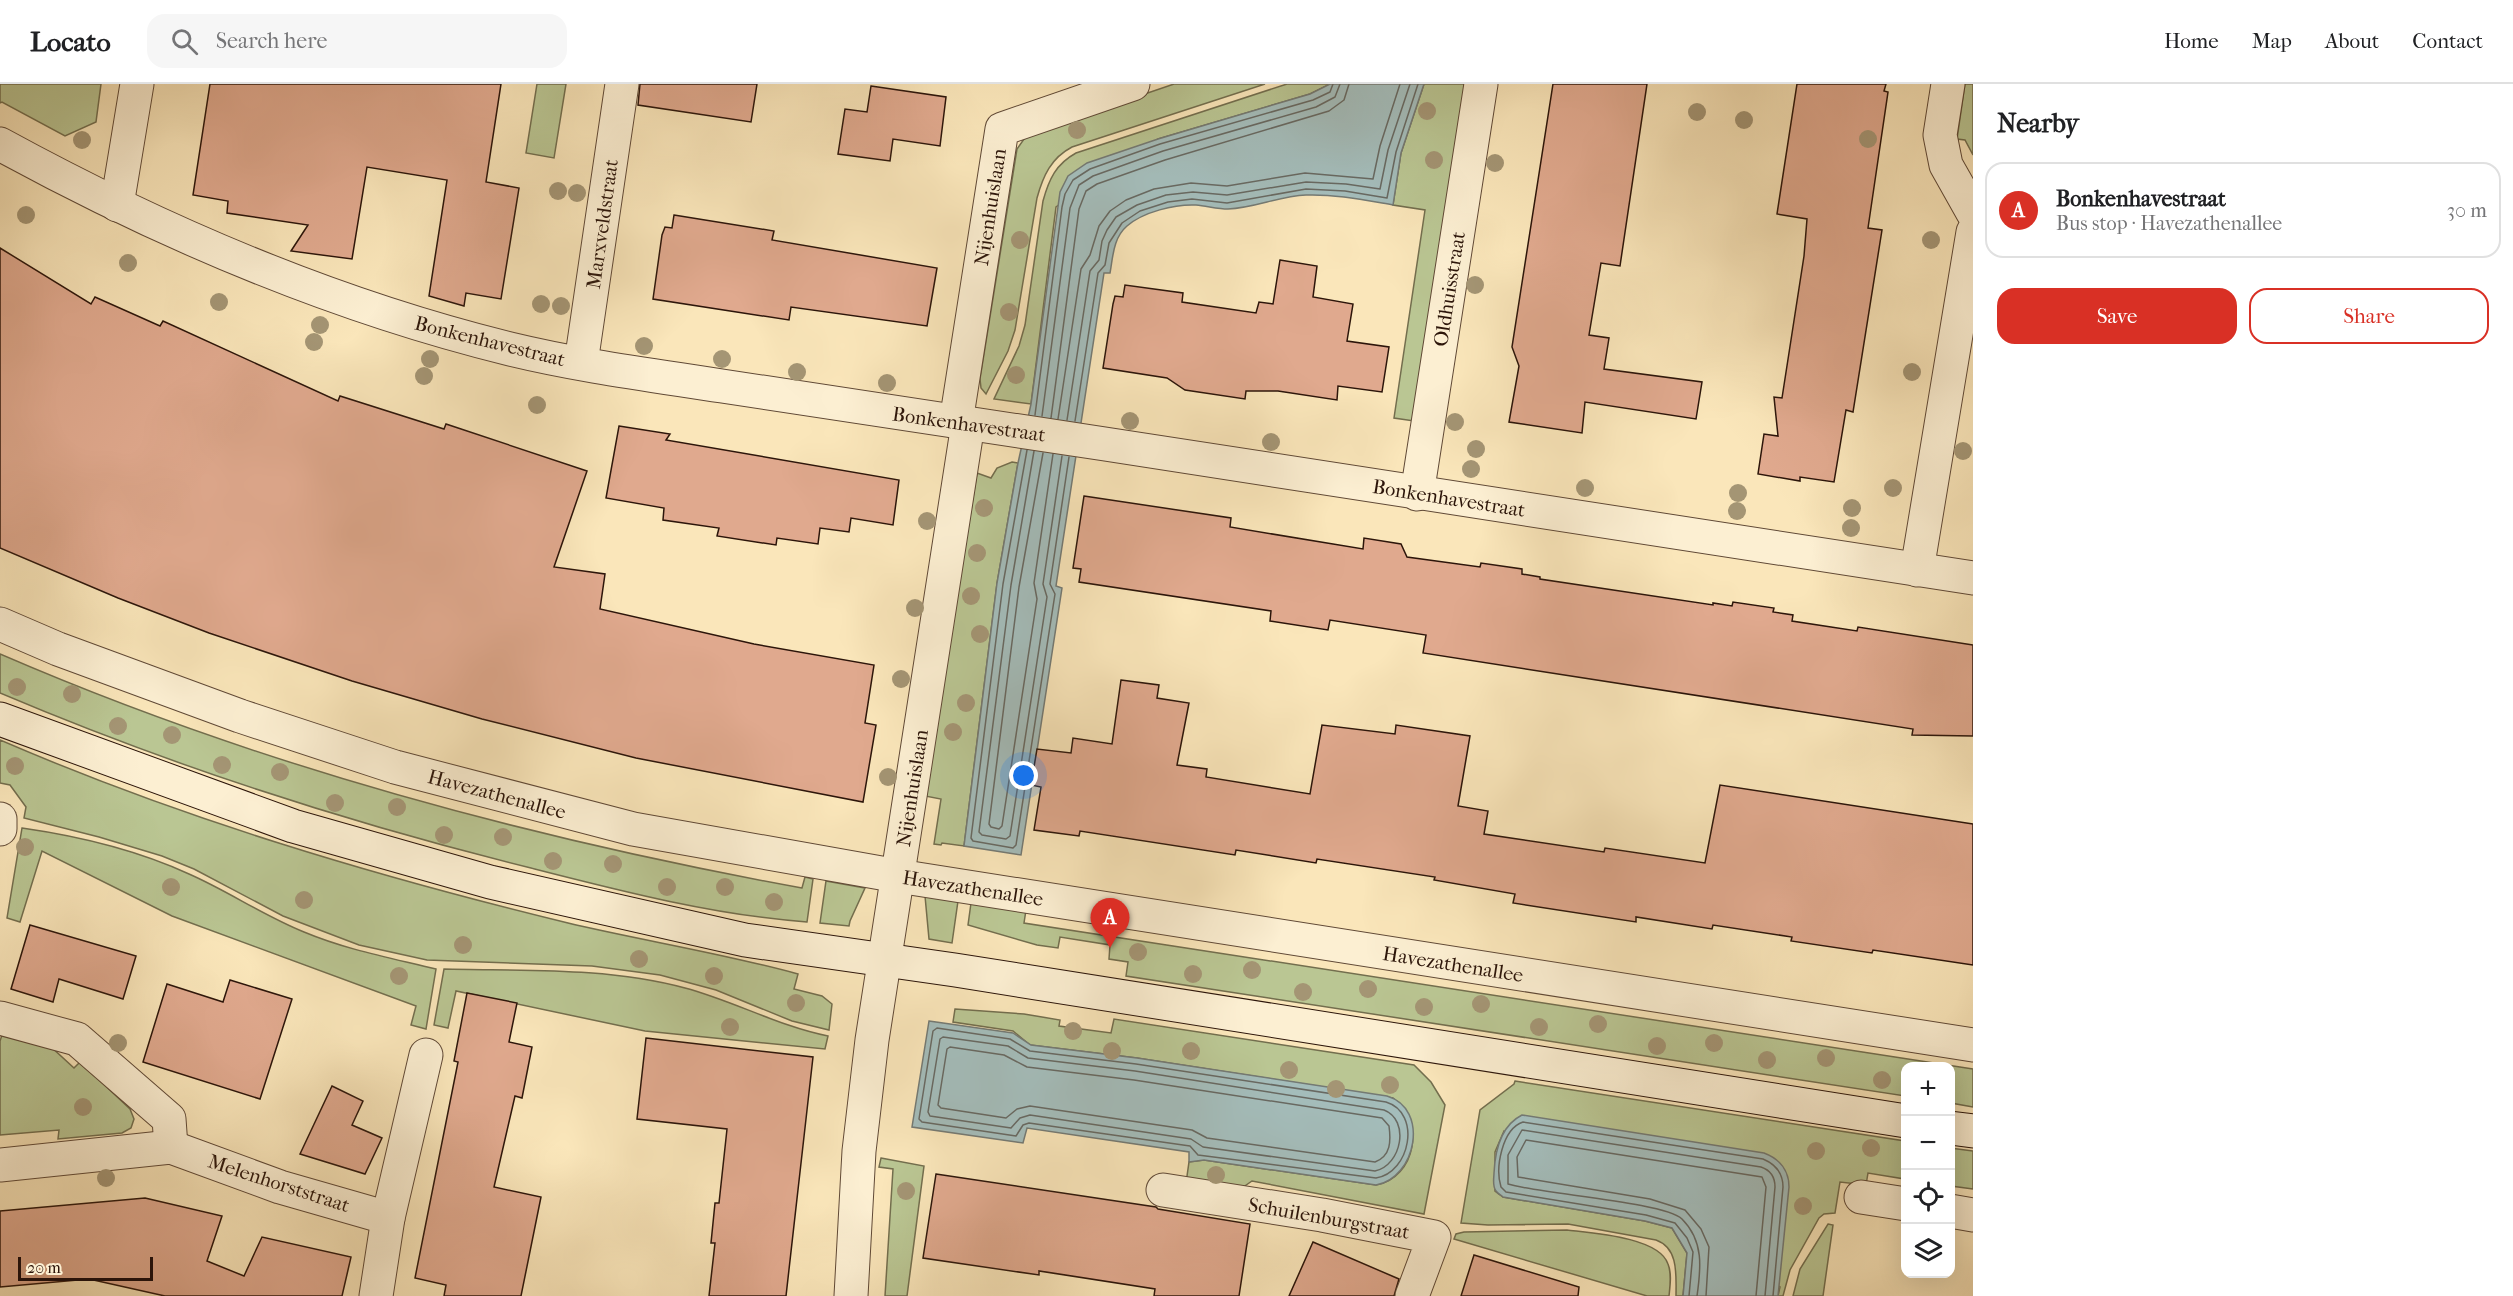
<!DOCTYPE html>
<html lang="en">
<head>
<meta charset="utf-8">
<style>
	body { margin:0; font-family:"IM FELL French Canon",serif; background:#f6f6f6; color:#202124 }
	.controls { position:absolute; right:18px; bottom:18px; display:grid; overflow:hidden; border-radius:12px; box-shadow:0 6px 24px #0002 }
	.controls button { width:54px; height:54px; display:grid; place-items:center; padding:0; border:0; border-bottom:2px solid #e0e0e0; background:#fff; color:#202124; font:30px sans-serif }
	.scale { position:absolute; left:18px; bottom:15px; width:135px; box-sizing:border-box; padding-left:6px; border:3px solid #2c150a; border-top:0; font-size:16px; line-height:21px; white-space:nowrap; color:#2c150a; -webkit-text-stroke:4px #fcefd2; paint-order:stroke }
	.you { position:absolute; left:1024px; top:692px; width:21px; height:21px; margin:-15px; border:4px solid #fff; border-radius:50%; background:#1a73e8; box-shadow:0 0 0 9px #1a73e833 }
	.badge { display:grid; place-items:center; width:39px; height:39px; border-radius:50%; background:#d93025; color:#fff; font-size:20px; font-weight:700 }
	.pin { position:absolute; translate:-50% -50px; filter:drop-shadow(0 2px 3px #0008) }
	.pin::after { content:''; position:absolute; top:32px; width:21px; height:18px; background:inherit; clip-path:polygon(0 0,100% 0,50% 100%) }
	.list { margin:0; padding:0; list-style:none }
	h2 { display:flex; justify-content:space-between; align-items:center; height:78px; margin:0; padding:0 24px; font-size:26px }
	h2 small { font-size:20px; font-weight:400; color:#757577 }
	.list li { display:grid; grid-template-columns:39px 1fr auto; gap:18px; align-items:center; box-sizing:border-box; height:96px; margin:0 12px 12px; padding:0 12px; border:2px solid #e0e0e0; border-radius:18px }
	.list b { display:block; font-size:22px; white-space:nowrap }
	.list p { margin:0; font-size:20px; white-space:nowrap; color:#757577 }
	.list em { font-size:20px; font-style:normal; color:#757577 }
	.actions { display:flex; gap:12px; padding:18px 24px }
	.actions a { flex:1; padding:14px 0; border:2px solid #d93025; border-radius:18px; text-align:center; font-size:21px; color:#d93025 }
	.actions .main { background:#d93025; color:#fff }
	.icon { flex:none; width:33px; height:33px; fill:none; stroke:currentColor; stroke-width:2; stroke-linecap:round; stroke-linejoin:round }
	.map { position:relative; flex:none; width:1973px; height:1212px; overflow:hidden }
	header { display:flex; align-items:center; gap:36px; box-sizing:border-box; height:84px; padding:0 30px; background:#fff; border-bottom:2px solid #e0e0e0 }
	header strong { font-size:28px }
	nav { display:flex; gap:33px; margin-inline-start:auto; font-size:21px }
	.search { width:420px; height:54px; background:#f6f6f6; display:flex; align-items:center; gap:15px; box-sizing:border-box; padding:0 21px; border-radius:18px; color:#757577; font-size:22px }
	main { display:flex }
	aside { flex:1; background:#fff }
	.map>svg:first-child { display:block }
</style>
</head>
<body>
<header>
<strong>Locato</strong>
<div class="search"><svg class="icon" aria-label="search" viewBox="0 0 24 24"><circle cx="10" cy="10" r="6"/><path d="M15 15l6 6"/></svg>Search here</div>
<nav><a>Home</a><a>Map</a><a>About</a><a>Contact</a></nav>
</header>
<main>
<div class="map">
<svg width="1973" height="1212" viewBox="0 0 1973 1212">
	<rect width="100%" height="100%" fill="#fae6ba"/>
	<filter id="stains"><feTurbulence type="fractalNoise" baseFrequency=".00333" numOctaves="4"/><feColorMatrix values="0 0 0 0 .2 0 0 0 0 .09 0 0 0 0 .02 0 0 0 .5 -.17"/></filter>
	<radialGradient id="worn" r=".72"><stop offset=".6" stop-color="#630" stop-opacity="0"/><stop offset="1" stop-color="#630" stop-opacity=".3"/></radialGradient>
	<!-- green -->
	<g fill="#bac693" stroke="#736e4e" stroke-width="1.5">
		<path d="M0 0H101L96 38 65 52 2 18 0 19Z"/>
		<path d="M537 0H566L554 74 526 69Z"/>
		<path d="M1174 0H1265L1072 63C1051 74 1043 92 1037 114L1015 246 1008 267 986 310 981 304 980 295 1017 65 1024 55 1039 46Z"/>
		<path d="M1287 0H1330L1310 10 1158 55 1056 123 1031 320 994 315 1019 262 1025 241 1043 117C1049 95 1056 80 1076 69Z"/>
		<path d="M1424 0H1466L1414 337 1394 334 1425 126 1393 121 1401 69Z"/>
		<path d="M1965 0H1973V71L1965 56 1957 55Z"/>
		<path d="M1012 378 1018 379 997 499 964 762 942 759 941 761 934 760 941 715 925 712 977 389 991 394 997 384Z"/>
		<path d="M0 570C256 681 528 754 802 804L805 793 813 795 807 838C714 831 621 807 531 784 349 739 172 682 0 609Z"/>
		<path d="M0 656C183 735 375 792 568 839 644 857 722 869 798 890L794 905 822 912 832 920 829 946 792 937 716 906 660 891 592 882 427 876 359 861 283 832 194 785 162 772 99 753 24 734 26 723 10 701 0 699Z"/>
		<path d="M22 744C78 752 137 766 189 790 228 807 264 832 304 848 347 866 391 874 436 885L426 945 411 941 416 922 172 832 42 767 20 838 7 834Z"/>
		<path d="M826 797 865 804 850 837 849 842 820 839Z"/>
		<path d="M925 812 958 817 952 859 929 855Z"/>
		<path d="M971 819 1026 826 1024 839 1973 985V1023L1951 1019 1950 982H1906L1905 1012 1126 892 1128 878 1109 875 1110 861 1060 853 1058 864 1037 861 968 841Z"/>
		<path d="M444 885C524 887 607 883 685 904 734 917 778 942 828 952L825 965 645 947 456 907 448 944 434 941Z"/>
		<path d="M955 925 1024 930 1060 936 1059 942 1111 949 1114 935 1414 981 1431 998 1445 1021 1424 1130 1252 1097 1239 1106 1186 1099 1189 1078 1204 1076 1376 1101C1416 1094 1426 1036 1393 1014L1137 974 1030 961 1013 947 953 938Z"/>
		<path d="M2 951 50 962 74 984 80 978 130 1025 134 1035 131 1044 122 1049 58 1055 59 1046 0 1051V957Z"/>
		<path d="M1515 997 1905 1057V1095L1868 1089 1866 1101 1840 1098 1835 1129 1824 1130 1819 1134 1790 1186 1783 1212H1778L1780 1203 1504 1047 1495 1068V1107L1503 1113 1645 1137 1672 1144 1687 1169 1683 1212H1676C1676 1192 1679 1164 1656 1156L1568 1140 1488 1141 1461 1139 1480 1026 1514 1000Z"/>
		<path d="M1950 1064 1973 1067V1105L1951 1102Z"/>
		<path d="M881 1074 924 1082 907 1212H885L893 1085 879 1083Z"/>
		<path d="M1828 1140 1833 1141 1823 1212H1793L1800 1185Z"/>
		<path d="M1567 1146C1592 1149 1659 1153 1668 1180 1672 1190 1670 1202 1669 1212H1647L1454 1155 1456 1150 1464 1148Z"/>
	</g>
	<!-- water -->
	<g fill="#a4bdbb" stroke="#747a74" stroke-width="1.5">
		<path d="M1330 0H1424L1401 69 1393 121C1364 116 1335 110 1306 111 1279 112 1255 124 1228 125 1218 125 1207 122 1196 121 1175 120 1143 128 1127 142 1113 154 1113 173 1110 189H1104L1056 502 1062 504 1021 771 964 762 997 499 1018 379 1031 320 1060 108 1068 92 1087 79 1158 55 1310 10Z"/>
		<path d="M929 937 1013 949 1031 961 1137 974 1387 1012C1430 1025 1416 1094 1376 1101L1204 1076 1189 1078V1068L1027 1044 1023 1059 912 1043Z"/>
		<path d="M1522 1031 1764 1069C1780 1075 1789 1087 1789 1103L1778 1212H1683L1687 1169 1672 1144 1645 1137 1503 1113C1501 1111 1498 1110 1496 1107 1492 1102 1494 1094 1494 1089 1495 1067 1500 1042 1522 1031Z"/>
	</g>
	<g fill="none" stroke-linecap="round" stroke-linejoin="round">
		<!-- shore -->
		<g stroke="#686962" stroke-width="1.5">
			<path d="M1035 331 1062 123 1065 110 1073 96 1090 85 1160 60 1313 16 1330 8 1333 0"/>
			<path d="M1042 332 1070 124 1079 101 1093 92 1163 67 1316 23 1335 13 1340 0"/>
			<path d="M1051 334 1079 125 1086 107 1097 100 1165 76 1329 27 1344 16 1349 0"/>
			<path d="M1058 335 1081 185 1090 171 1099 142 1110 127 1126 116 1154 105 1191 99 1227 102 1305 89 1373 95 1380 62 1400 0"/>
			<path d="M1067 336 1090 187 1099 176 1102 157 1107 146 1116 133 1137 121 1166 111 1193 108 1227 111 1306 98 1346 100 1380 105 1388 66 1410 0"/>
			<path d="M1075 337 1098 189 1105 181 1109 159 1122 139 1140 127 1168 118 1192 115 1227 119 1306 105 1345 107 1387 114 1396 68 1418 0"/>
			<path d="M1027 366 1003 500 971 754 973 757 1013 764 1016 761 1055 510 1050 500 1069 373"/>
			<path d="M1034 367 1011 501 979 748 982 751 1006 755 1010 752 1047 513 1043 500 1062 372"/>
			<path d="M1043 369 1019 503 989 740 991 743 999 745 1002 742 1037 515 1034 499 1053 370"/>
			<path d="M937 944 1010 955 1030 967 1136 980 1386 1018C1422 1029 1410 1089 1376 1094L1198 1071 1190 1062 1029 1039 1023 1041 1016 1052 922 1038 919 1035 933 947Z"/>
			<path d="M943 953 1008 962 1028 974 1135 987 1384 1026C1410 1036 1402 1081 1375 1087L1203 1063 1191 1055 1030 1031 1020 1034 1011 1044 930 1032 928 1028 940 955Z"/>
			<path d="M950 963 1004 971 1027 983 1134 996 1382 1034 1389 1042C1391 1057 1391 1072 1375 1078L1207 1054 1192 1046 1030 1022 1017 1025 1006 1034 941 1024 938 1021 947 965Z"/>
			<path d="M1689 1212 1693 1168 1687 1154 1675 1139 1646 1131 1506 1108 1501 1103C1495 1084 1502 1045 1523 1038L1763 1075C1775 1080 1783 1089 1783 1103L1773 1212"/>
			<path d="M1697 1212C1701 1184 1704 1157 1682 1135 1665 1118 1540 1110 1508 1100V1071L1522 1046 1761 1083C1770 1086 1775 1093 1775 1103L1765 1212"/>
			<path d="M1706 1212 1709 1163 1701 1145 1685 1126 1650 1115 1518 1093 1517 1073 1526 1056 1762 1093 1766 1103 1756 1212"/>
		</g>
	</g>
	<!-- building -->
	<g fill="#e0a98e" stroke="#2c150a" stroke-width="1.5">
		<path d="M210 0H501L486 98 519 104 501 215 466 209 464 222 429 212 447 96 367 83 352 175 291 167 308 141 227 129 228 117 193 111Z"/>
		<path d="M640 0H757L751 38 638 21Z"/>
		<path d="M1553 0H1647L1620 182 1601 179 1589 251 1609 254 1604 285 1702 298 1696 335 1585 318 1582 349 1509 338 1519 282 1512 263Z"/>
		<path d="M1797 0H1886L1884 7 1888 8 1868 144 1882 146 1853 328 1846 326 1834 398 1800 393V397L1758 390 1764 350 1778 352 1774 313 1782 314 1804 172 1807 135 1777 130Z"/>
		<path d="M871 2 946 13 940 62 893 55 890 77 838 70 845 25 867 28Z"/>
		<path d="M674 131 774 147 772 156 937 184 927 242 791 223 789 236 653 215 662 151 665 143 672 144Z"/>
		<path d="M0 164 91 220 95 213 160 242 163 237 338 317 340 312 444 345 446 340 587 387 554 483 605 490 600 525 754 560 874 581 865 639 876 641 863 718 636 674 482 635 352 597 209 549 118 514 0 464Z"/>
		<path d="M1280 176 1317 182 1313 213 1353 220 1347 257 1389 263 1382 308 1338 302 1337 316 1278 307H1246L1245 315 1185 306 1167 294 1103 284 1113 220 1115 212 1123 213 1125 201 1183 209 1182 218 1256 229 1259 218 1273 220Z"/>
		<path d="M619 342 670 350 666 356 899 396 893 441 851 434 849 448 820 444 818 460 777 454 776 461 717 452 719 444 663 436 664 424 606 414Z"/>
		<path d="M1084 412 1231 434 1230 443 1363 465 1364 454 1401 460 1407 473 1480 483 1481 479 1522 485V490L1540 493V495L1713 521V519L1732 522 1733 518 1774 524 1773 528 1793 531 1792 537 1857 547 1858 543 1973 561V652L1912 651 1913 645 1423 569 1426 551 1330 536 1328 546 1270 537 1271 527 1079 498 1081 485 1073 484Z"/>
		<path d="M1121 596 1159 601 1157 614 1189 619 1177 681 1207 685 1206 693 1310 710 1322 641 1395 650 1396 641 1470 652 1458 722 1488 727 1484 750 1604 768 1605 764 1705 779 1720 701 1973 740V881L1873 866 1872 869 1791 857 1792 853 1713 841 1712 845 1636 833V838L1513 819 1515 810 1434 796 1435 793 1317 775 1316 779 1236 766 1235 771 1080 747 1079 752 1034 746 1041 703 1031 701 1037 665 1071 669 1073 654 1112 660Z"/>
		<path d="M30 841 136 872 123 915 59 895 53 918 11 905Z"/>
		<path d="M230 896 292 915 260 1015 143 978 167 900 223 918Z"/>
		<path d="M467 909 517 919 509 958 532 963 522 1014 515 1012 494 1103 541 1113 521 1212H444L446 1201 415 1194 458 978 454 977Z"/>
		<path d="M646 954 813 973 786 1212H709L715 1159H711L715 1119H719L727 1045 637 1035Z"/>
		<path d="M332 1002 363 1017 352 1041 382 1054 365 1090 300 1070Z"/>
		<path d="M936 1090 1156 1123 1158 1125 1250 1140 1239 1212H1154L1155 1205 1039 1187V1191L923 1174Z"/>
		<path d="M145 1114 222 1132 207 1177 244 1192 262 1153 351 1173 342 1212H165L89 1195 0 1203V1127Z"/>
		<path d="M1313 1158 1399 1195 1394 1212H1289Z"/>
		<path d="M1474 1171 1579 1203 1578 1212H1461Z"/>
	</g>
	<g fill="none" stroke-linecap="round" stroke-linejoin="round">
		<defs>
			<g id="street">
				<path d="M1948 0 1940 51 1946 81 1973 129"/>
				<path d="M0 60C161 148 331 221 510 265 580 282 651 291 722 302 849 322 977 340 1105 360 1394 404 1683 452 1973 494"/>
				<path d="M117 121 137 0"/>
				<path d="M581 279 622 0"/>
				<path d="M956 338 1002 45 1133 0"/>
				<path d="M1417 410 1481 0"/>
				<path d="M1917 486 1973 148"/>
				<path d="M0 540 58 565 240 632 395 683 633 745 898 792 1973 961"/>
				<path d="M0 735V745"/>
				<path d="M0 934 77 955 169 1035 171 1063"/>
				<path d="M0 1081 171 1063 280 1103 388 1134 376 1212"/>
				<path d="M1163 1106 1322 1131 1434 1153 1412 1212"/>
				<path d="M1861 1113 1906 1120"/>
				<path d="M1950 1127 1973 1131"/>
				<path d="M388 1134 426 971"/>
				<path d="M851 1212 859 1067 872 956 968 340"/>
			</g>
			<g id="secondary">
				<path d="M0 635 293 742 490 798 745 856 955 886 1906 1037"/>
				<path d="M1950 1044 1973 1047"/>
			</g>
		</defs>
		<!-- street casing -->
		<use href="#street" stroke="#604936" stroke-width="35"/>
		<!-- secondary casing -->
		<use href="#secondary" stroke="#2c150a" stroke-width="35"/>
		<!-- street -->
		<use href="#street" stroke="#fcefd2" stroke-width="33"/>
		<!-- secondary -->
		<use href="#secondary" stroke="#fcefd2" stroke-width="33"/>
	</g>
	<!-- trees -->
	<g fill="#a49574">
		<circle cx="1427" cy="27" r="9"/>
		<circle cx="1697" cy="28" r="9"/>
		<circle cx="1744" cy="36" r="9"/>
		<circle cx="1077" cy="46" r="9"/>
		<circle cx="1868" cy="55" r="9"/>
		<circle cx="82" cy="56" r="9"/>
		<circle cx="1434" cy="76" r="9"/>
		<circle cx="1495" cy="79" r="9"/>
		<circle cx="558" cy="107" r="9"/>
		<circle cx="577" cy="109" r="9"/>
		<circle cx="26" cy="131" r="9"/>
		<circle cx="1020" cy="156" r="9"/>
		<circle cx="1931" cy="156" r="9"/>
		<circle cx="128" cy="179" r="9"/>
		<circle cx="1475" cy="201" r="9"/>
		<circle cx="219" cy="218" r="9"/>
		<circle cx="541" cy="220" r="9"/>
		<circle cx="561" cy="222" r="9"/>
		<circle cx="1009" cy="228" r="9"/>
		<circle cx="320" cy="241" r="9"/>
		<circle cx="314" cy="258" r="9"/>
		<circle cx="644" cy="262" r="9"/>
		<circle cx="430" cy="275" r="9"/>
		<circle cx="722" cy="275" r="9"/>
		<circle cx="797" cy="288" r="9"/>
		<circle cx="1912" cy="288" r="9"/>
		<circle cx="1016" cy="291" r="9"/>
		<circle cx="424" cy="292" r="9"/>
		<circle cx="887" cy="299" r="9"/>
		<circle cx="537" cy="321" r="9"/>
		<circle cx="1130" cy="337" r="9"/>
		<circle cx="1455" cy="338" r="9"/>
		<circle cx="1271" cy="358" r="9"/>
		<circle cx="1476" cy="365" r="9"/>
		<circle cx="1963" cy="367" r="9"/>
		<circle cx="1471" cy="385" r="9"/>
		<circle cx="1585" cy="404" r="9"/>
		<circle cx="1893" cy="404" r="9"/>
		<circle cx="1738" cy="409" r="9"/>
		<circle cx="984" cy="424" r="9"/>
		<circle cx="1852" cy="424" r="9"/>
		<circle cx="1737" cy="427" r="9"/>
		<circle cx="927" cy="437" r="9"/>
		<circle cx="1851" cy="444" r="9"/>
		<circle cx="977" cy="469" r="9"/>
		<circle cx="971" cy="512" r="9"/>
		<circle cx="915" cy="524" r="9"/>
		<circle cx="980" cy="550" r="9"/>
		<circle cx="901" cy="595" r="9"/>
		<circle cx="17" cy="603" r="9"/>
		<circle cx="72" cy="610" r="9"/>
		<circle cx="966" cy="619" r="9"/>
		<circle cx="118" cy="642" r="9"/>
		<circle cx="953" cy="648" r="9"/>
		<circle cx="172" cy="651" r="9"/>
		<circle cx="222" cy="681" r="9"/>
		<circle cx="15" cy="682" r="9"/>
		<circle cx="280" cy="688" r="9"/>
		<circle cx="888" cy="693" r="9"/>
		<circle cx="335" cy="719" r="9"/>
		<circle cx="397" cy="723" r="9"/>
		<circle cx="444" cy="751" r="9"/>
		<circle cx="503" cy="753" r="9"/>
		<circle cx="25" cy="763" r="9"/>
		<circle cx="553" cy="777" r="9"/>
		<circle cx="613" cy="780" r="9"/>
		<circle cx="171" cy="803" r="9"/>
		<circle cx="667" cy="803" r="9"/>
		<circle cx="725" cy="803" r="9"/>
		<circle cx="304" cy="816" r="9"/>
		<circle cx="774" cy="818" r="9"/>
		<circle cx="463" cy="861" r="9"/>
		<circle cx="1138" cy="868" r="9"/>
		<circle cx="639" cy="875" r="9"/>
		<circle cx="1252" cy="886" r="9"/>
		<circle cx="1193" cy="890" r="9"/>
		<circle cx="399" cy="892" r="9"/>
		<circle cx="714" cy="892" r="9"/>
		<circle cx="1368" cy="905" r="9"/>
		<circle cx="1303" cy="908" r="9"/>
		<circle cx="796" cy="919" r="9"/>
		<circle cx="1481" cy="920" r="9"/>
		<circle cx="1424" cy="923" r="9"/>
		<circle cx="1598" cy="940" r="9"/>
		<circle cx="730" cy="943" r="9"/>
		<circle cx="1539" cy="943" r="9"/>
		<circle cx="1073" cy="947" r="9"/>
		<circle cx="118" cy="959" r="9"/>
		<circle cx="1714" cy="959" r="9"/>
		<circle cx="1657" cy="962" r="9"/>
		<circle cx="1112" cy="967" r="9"/>
		<circle cx="1191" cy="967" r="9"/>
		<circle cx="1826" cy="974" r="9"/>
		<circle cx="1767" cy="976" r="9"/>
		<circle cx="1289" cy="986" r="9"/>
		<circle cx="1882" cy="996" r="9"/>
		<circle cx="1390" cy="1001" r="9"/>
		<circle cx="1336" cy="1005" r="9"/>
		<circle cx="83" cy="1023" r="9"/>
		<circle cx="1871" cy="1064" r="9"/>
		<circle cx="1816" cy="1067" r="9"/>
		<circle cx="1216" cy="1091" r="9"/>
		<circle cx="106" cy="1094" r="9"/>
		<circle cx="906" cy="1107" r="9"/>
		<circle cx="1803" cy="1122" r="9"/>
	</g>
	<g text-anchor="middle" stroke-width="6" stroke-linejoin="round" paint-order="stroke">
		<!-- street labels -->
		<g font-size="20" fill="#2c150a" stroke="#fcefd2">
			<text transform="translate(990 123) rotate(-81)" y="7">Nijenhuislaan</text>
			<text transform="translate(602 140) rotate(-82)" y="7">Marxveldstraat</text>
			<text transform="translate(1449 205) rotate(-81)" y="7">Oldhuisstraat</text>
			<text transform="translate(490 257) rotate(14)" y="7">Bonkenhavestraat</text>
			<text transform="translate(969 340) rotate(8)" y="7">Bonkenhavestraat</text>
			<text transform="translate(1449 414) rotate(9)" y="7">Bonkenhavestraat</text>
			<text transform="translate(912 704) rotate(-81)" y="7">Nijenhuislaan</text>
			<text transform="translate(497 710) rotate(15)" y="7">Havezathenallee</text>
			<text transform="translate(973 804) rotate(9)" y="7">Havezathenallee</text>
			<text transform="translate(1453 880) rotate(9)" y="7">Havezathenallee</text>
			<text transform="translate(279 1099) rotate(18)" y="7">Melenhorststraat</text>
			<text transform="translate(1329 1134) rotate(10)" y="7">Schuilenburgstraat</text>
		</g>
	</g>
	<rect width="100%" height="100%" filter="url(#stains)"/>
	<rect width="100%" height="100%" fill="url(#worn)"/>
</svg>
<div class="controls">
<button>+</button>
<button>−</button>
<button><svg class="icon" aria-label="locate" viewBox="0 0 24 24"><circle cx="12" cy="12" r="6"/><path d="M12 2v4M12 18v4M2 12h4M18 12h4"/></svg></button>
<button><svg class="icon" aria-label="layers" viewBox="0 0 24 24"><path d="M12 4l9 5-9 5-9-5zM3 14l9 5 9-5"/></svg></button>
</div>
<div class="scale">20 m</div>
<div class="you"></div>
<div class="pin badge" style="left:1110px;top:864px">A</div>
</div>
<aside>
<h2>Nearby<small></small></h2>
<ul class="list">
<li><span class="badge">A</span><div><b>Bonkenhavestraat</b><p>Bus stop · Havezathenallee</p></div><em>30 m</em></li>
</ul>
<div class="actions"><a class="main">Save</a><a>Share</a></div>
</aside>
</main>
</body>
</html>
